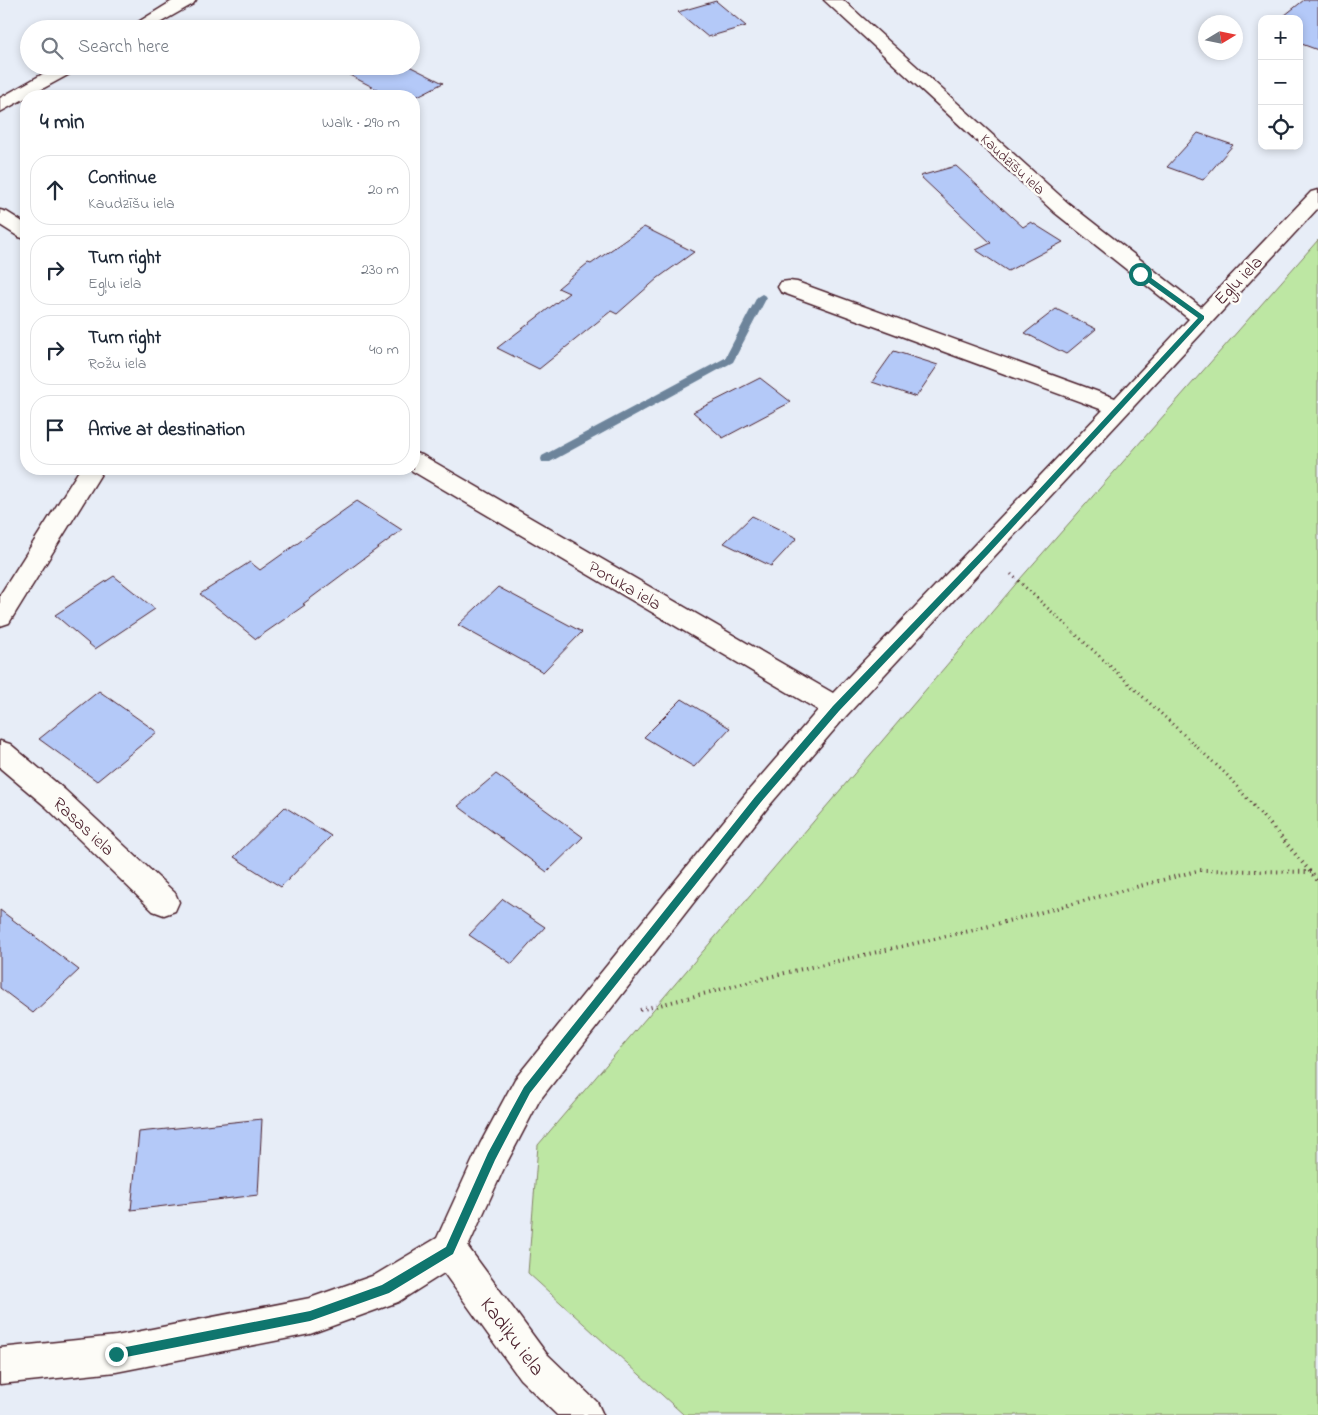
<!DOCTYPE html>
<html lang="en">
<head>
<meta charset="utf-8">
<style>
	body { margin:0; font-family:"Indie Flower",sans-serif; background:#f2f2f3; color:#1f2937 }
	.controls { position:absolute; right:15px; top:15px; display:grid; overflow:hidden; border-radius:10px; box-shadow:0 2px 8px #0003 }
	.controls button { width:45px; height:45px; display:grid; place-items:center; padding:0; border:0; border-bottom:1px solid #e0e1e3; background:#fff; color:#1f2937; font:25px sans-serif }
	.compass { position:absolute; left:1198px; top:15px; width:45px; height:45px; border-radius:50%; background:#fff; box-shadow:0 2px 8px #0003; rotate:80deg }
	.stop { position:absolute; width:15px; height:15px; margin:-11px; border:4px solid #0f766e; border-radius:50%; background:#fff }
	.stop.end { background:#0f766e; border-color:#fff; box-shadow:0 1px 5px #0008 }
	.list { margin:0; padding:0; list-style:none }
	h2 { display:flex; justify-content:space-between; align-items:center; height:65px; margin:0; padding:0 20px; font-size:21px }
	h2 small { font-size:16px; font-weight:400; color:#747a83 }
	.list li { display:grid; grid-template-columns:32px 1fr auto; gap:15px; align-items:center; box-sizing:border-box; height:70px; margin:0 10px 10px; padding:0 10px; border:1px solid #e0e1e3; border-radius:20px }
	.list b { display:block; font-size:19px; white-space:nowrap }
	.list p { margin:0; font-size:16px; white-space:nowrap; color:#747a83 }
	.list em { font-size:16px; font-style:normal; color:#747a83 }
	.icon { flex:none; width:28px; height:28px; fill:none; stroke:currentColor; stroke-width:2; stroke-linecap:round; stroke-linejoin:round }
	.map { position:relative; flex:none; width:1318px; height:1415px; overflow:hidden }
	.search { position:absolute; background:#fff; box-shadow:0 2px 8px #0003; left:20px; top:20px; width:400px; height:55px; display:flex; align-items:center; gap:12px; box-sizing:border-box; padding:0 18px; border-radius:28px; color:#747a83; font-size:19px }
	.panel { position:absolute; background:#fff; box-shadow:0 2px 8px #0003; left:20px; top:90px; width:400px; height:385px; border-radius:20px }
	.map>svg:first-child { display:block }
</style>
</head>
<body>
<div class="map">
<svg width="1318" height="1415" viewBox="0 0 1318 1415">
	<rect width="100%" height="100%" fill="#e7edf7"/>
	<filter id="ink" filterUnits="userSpaceOnUse"><feTurbulence type="fractalNoise" baseFrequency=".02" numOctaves="2"/><feDisplacementMap in="SourceGraphic" scale="10" xChannelSelector="R" yChannelSelector="G"/><feConvolveMatrix kernelMatrix="1 2 1 2 8 2 1 2 1" color-interpolation-filters="sRGB"/></filter>
	<g filter="url(#ink)">
		<!-- green -->
		<path fill="#bde7a3" stroke="#848367" d="M1318 240V1415H684L528 1273 538 1145 1020 579Z"/>
		<g fill="none" stroke-linecap="round" stroke-linejoin="round">
			<!-- stream -->
			<path fill="#6d849b" fill-rule="evenodd" d="M762 294 767 297 733 362 550 462H542L541 459 542 456 725 358 757 297Z"/>
		</g>
		<!-- building -->
		<g fill="#b4c9f8" stroke="#4a1f2b">
			<path d="M1304 0H1318V50L1299 43V19H1280Z"/>
			<path d="M716 1 746 26 708 37 678 12Z"/>
			<path d="M332 66H409L443 83 414 98V96H390Z"/>
			<path d="M1198 133 1233 145 1203 180 1167 167Z"/>
			<path d="M956 166 1023 227 1031 222 1063 242 1008 271 976 250 991 243 920 176Z"/>
			<path d="M644 227 694 252 658 278 617 314 611 311 539 369 497 348 569 293 558 288 588 263 591 264Z"/>
			<path d="M1056 309 1096 329 1066 354 1025 333Z"/>
			<path d="M894 351 938 365 916 397 872 382Z"/>
			<path d="M760 378 791 402 723 438 693 412Z"/>
			<path d="M357 501 402 530 303 604 305 605 256 639 200 594 250 562 260 570Z"/>
			<path d="M752 516 797 538 771 566 724 543Z"/>
			<path d="M114 576 155 609 95 649 55 615Z"/>
			<path d="M498 587 582 632 543 672 458 625Z"/>
			<path d="M99 691 157 732 97 781 39 739Z"/>
			<path d="M682 699 730 728 694 767 644 737Z"/>
			<path d="M496 774 583 837 547 872 458 806Z"/>
			<path d="M285 807 331 836 281 887 234 857Z"/>
			<path d="M503 899 545 927 512 964 469 935Z"/>
			<path d="M0 910 79 970 33 1013 0 988Z"/>
			<path d="M262 1119 258 1195 131 1210 139 1132Z"/>
		</g>
		<g fill="none" stroke-linecap="round" stroke-linejoin="round">
			<defs>
				<g id="street">
					<path d="M174 0H196L193 4 149 29H127Z"/>
					<path d="M824 0H843L1068 203 1201 307 1311 192 1318 190V208L846 716 768 807 539 1101 504 1168 468 1247 546 1353 597 1402 603 1415H557L520 1379 444 1273 398 1302 310 1334 116 1372 0 1384V1348L116 1336 310 1298 375 1275 437 1238 480 1144 515 1079 748 791 818 710 409 469H414V453L422 455 833 693 1103 410 781 292 778 287 781 282 789 281 797 282 1115 398 1189 319 1054 212Z"/>
					<path d="M57 66H80L77 70 0 112V98Z"/>
					<path d="M0 210 7 212 26 224V239L19 237 0 225Z"/>
					<path d="M80 469H104L9 623 0 626V595Z"/>
					<path d="M0 741 10 744 65 790 175 893 179 902 175 911 164 915 153 911 45 806 0 768Z"/>
				</g>
			</defs>
			<!-- street casing -->
			<use href="#street" stroke="#4a1f2b" stroke-width="3"/>
			<!-- path-far1 -->
			<path stroke="#4a1f2b" stroke-width="3" stroke-dasharray="1 4" stroke-linecap="butt" d="M1011 574 1226 774 1264 818"/>
			<!-- path -->
			<g stroke="#4a1f2b" stroke-width="4" stroke-dasharray="1 4.5" stroke-linecap="butt">
				<path d="M1263 816 1318 881"/>
				<path d="M640 1010 789 972 978 929 1200 870 1311 872"/>
			</g>
			<!-- street -->
			<use href="#street" fill="#fdfcf7" fill-rule="evenodd"/>
		</g>
	</g>
	<!-- route -->
	<path fill="#0f766e" d="M1138 272H1143L1204 316V319L989 553 839 711 761 802 530 1093 495 1160 453 1254 389 1293 310 1321 116 1359 112 1358V1350L116 1349 310 1311 382 1285 446 1247 488 1153 524 1087 755 797 833 706 984 549 1198 318 1138 275Z"/>
	<g text-anchor="middle" stroke-width="5" stroke-linejoin="round" paint-order="stroke">
		<!-- far-street labels -->
		<g font-size="15" fill="#4a1f2b" stroke="#fdfcf7">
			<text transform="translate(1013 164) rotate(43)" y="5">Kaudzīšu iela</text>
		</g>
		<!-- street labels -->
		<g font-size="18" fill="#4a1f2b" stroke="#fdfcf7">
			<text transform="translate(1238 280) rotate(-46)" y="6">Egļu iela</text>
			<text transform="translate(625 585) rotate(30)" y="6">Poruka iela</text>
			<text transform="translate(84 826) rotate(43)" y="6">Rasas iela</text>
		</g>
		<!-- near-street labels -->
		<g font-size="21" fill="#4a1f2b" stroke="#fdfcf7">
			<text transform="translate(513 1336) rotate(53)" y="7">Kadiķu iela</text>
		</g>
	</g>
</svg>
<div class="controls">
<button>+</button>
<button>−</button>
<button><svg class="icon" aria-label="locate" viewBox="0 0 24 24"><circle cx="12" cy="12" r="6"/><path d="M12 2v4M12 18v4M2 12h4M18 12h4"/></svg></button>
</div>
<svg class="compass" viewBox="-18 -18 36 36"><path d="M0-13l5 13h-10z" fill="#e53935"/><path d="M0 13l5-13h-10z" fill="#747a83"/></svg>
<div class="stop" style="left:1140px;top:274px"></div>
<div class="stop end" style="left:116px;top:1354px"></div>
<div class="search"><svg class="icon" aria-label="search" viewBox="0 0 24 24"><circle cx="10" cy="10" r="6"/><path d="M15 15l6 6"/></svg>Search here</div>
<section class="panel">
<h2>4 min<small>Walk · 290 m</small></h2>
<ul class="list">
<li><svg class="icon" aria-label="ahead" viewBox="0 0 24 24"><path d="M12 20V5M6 11l6-6 6 6"/></svg><div><b>Continue</b><p>Kaudzīšu iela</p></div><em>20 m</em></li>
<li><svg class="icon" aria-label="right" viewBox="0 0 24 24"><path d="M7 20v-9h11M14 6l5 5-5 5"/></svg><div><b>Turn right</b><p>Egļu iela</p></div><em>230 m</em></li>
<li><svg class="icon" aria-label="right" viewBox="0 0 24 24"><path d="M7 20v-9h11M14 6l5 5-5 5"/></svg><div><b>Turn right</b><p>Rožu iela</p></div><em>40 m</em></li>
<li><svg class="icon" aria-label="arrive" viewBox="0 0 24 24"><path d="M6 21V4h12l-3 4 3 4H6"/></svg><div><b>Arrive at destination</b></div></li>
</ul>
</section>
</div>
</body>
</html>
